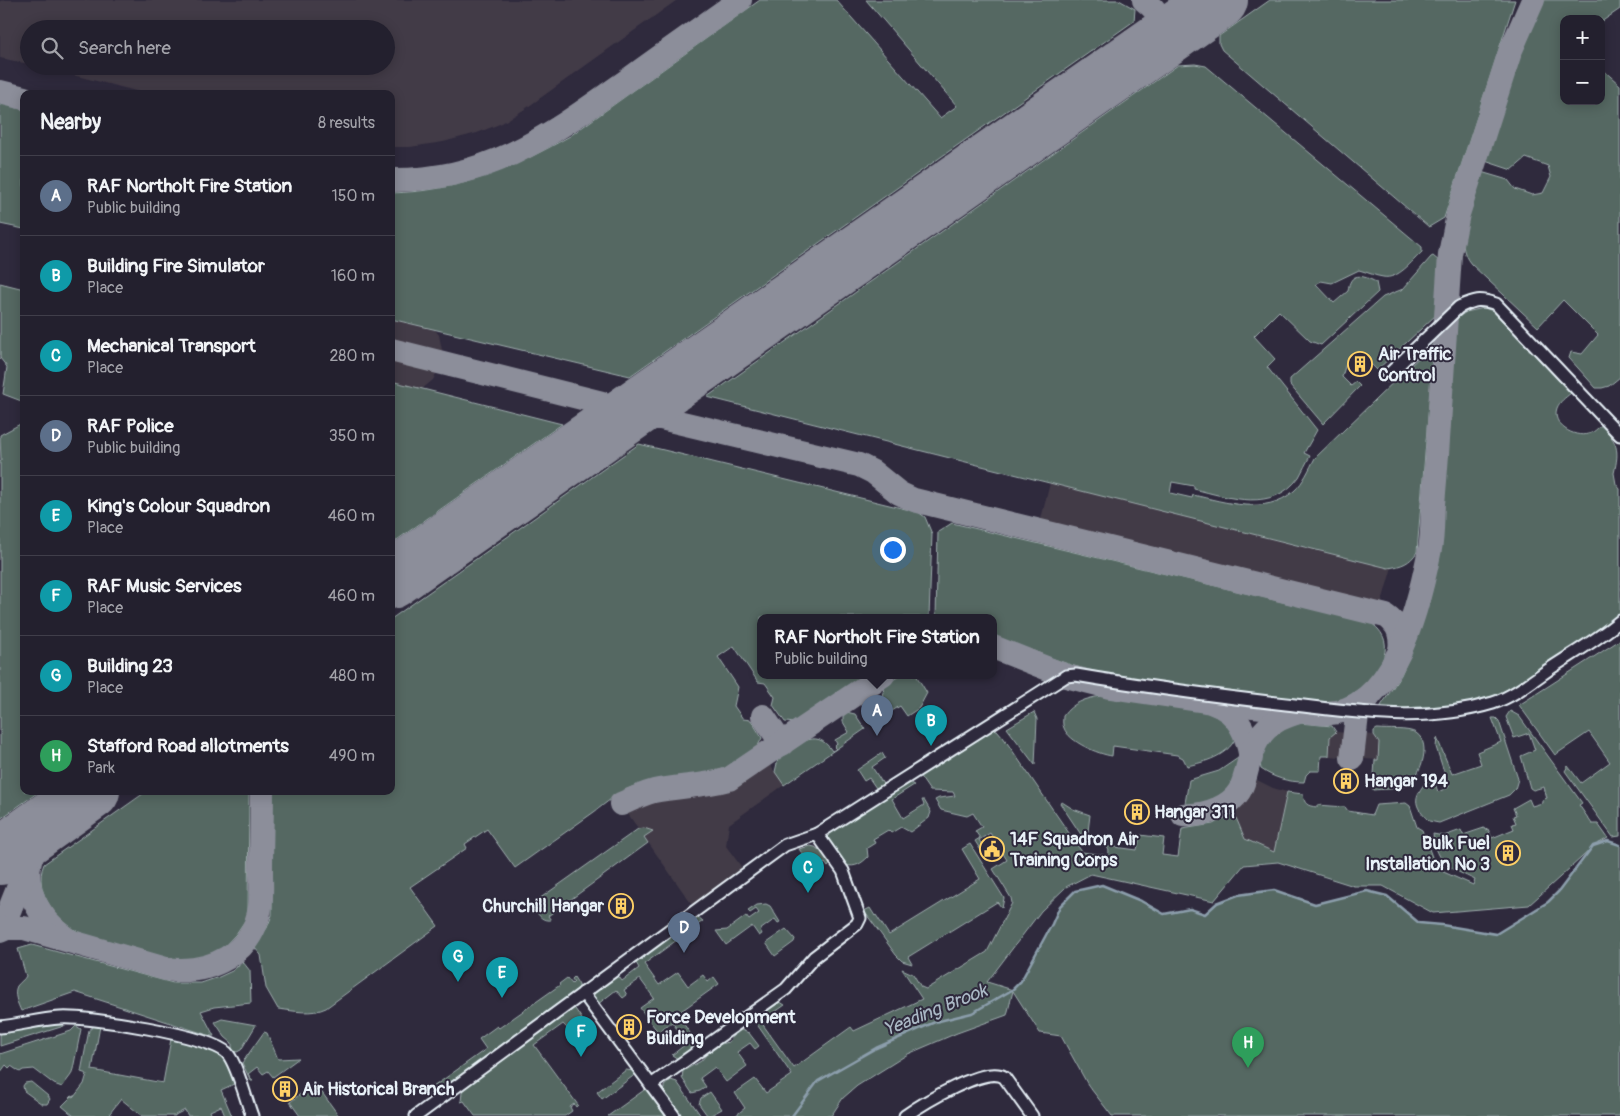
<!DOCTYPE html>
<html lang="en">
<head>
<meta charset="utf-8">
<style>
	body { margin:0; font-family:Pangolin,sans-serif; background:#2f2d3a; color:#f1f3f6 }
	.controls { position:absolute; right:15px; top:15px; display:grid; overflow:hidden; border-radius:10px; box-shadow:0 2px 12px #0003 }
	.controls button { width:45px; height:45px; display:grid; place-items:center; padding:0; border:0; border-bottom:1px solid #403e4a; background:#23202e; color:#f1f3f6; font:25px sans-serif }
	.you { position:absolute; left:892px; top:549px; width:18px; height:18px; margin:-12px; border:4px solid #fff; border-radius:50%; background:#1a73e8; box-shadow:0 0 0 8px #1a73e833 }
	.badge { display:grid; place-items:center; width:32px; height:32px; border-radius:50%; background:#1a73e8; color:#fff; font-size:16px; font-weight:700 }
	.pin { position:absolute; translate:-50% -41px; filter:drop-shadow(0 1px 2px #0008) }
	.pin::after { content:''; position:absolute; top:26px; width:18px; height:15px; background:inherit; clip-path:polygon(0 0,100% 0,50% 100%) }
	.popup { position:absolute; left:757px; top:614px; width:240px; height:65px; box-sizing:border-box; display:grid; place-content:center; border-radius:10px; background:#23202e; filter:drop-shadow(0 1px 4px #0005); font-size:16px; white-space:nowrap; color:#a3a3aa }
	.popup b { font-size:19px; color:#f1f3f6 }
	.popup::after { content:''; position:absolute; left:50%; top:100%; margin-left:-10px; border:10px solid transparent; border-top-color:#23202e }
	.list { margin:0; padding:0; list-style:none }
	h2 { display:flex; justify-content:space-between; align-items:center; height:65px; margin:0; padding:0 20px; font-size:21px }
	h2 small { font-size:16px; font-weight:400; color:#a3a3aa }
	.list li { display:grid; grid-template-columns:32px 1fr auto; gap:15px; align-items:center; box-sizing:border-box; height:80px; padding:0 20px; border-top:1px solid #403e4a }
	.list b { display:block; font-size:19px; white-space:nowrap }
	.list p { margin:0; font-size:16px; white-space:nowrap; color:#a3a3aa }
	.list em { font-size:16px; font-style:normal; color:#a3a3aa }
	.icon { flex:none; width:28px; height:28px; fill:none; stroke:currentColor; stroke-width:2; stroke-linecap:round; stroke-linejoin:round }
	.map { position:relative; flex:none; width:1620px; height:1116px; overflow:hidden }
	.search { position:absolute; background:#23202e; box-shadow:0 2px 12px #0003; left:20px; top:20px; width:375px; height:55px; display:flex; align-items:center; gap:12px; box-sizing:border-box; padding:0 18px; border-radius:28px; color:#a3a3aa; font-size:19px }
	.panel { position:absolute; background:#23202e; box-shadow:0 2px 12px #0003; left:20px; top:90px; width:375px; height:705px; border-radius:10px }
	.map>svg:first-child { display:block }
</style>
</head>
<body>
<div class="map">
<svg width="1620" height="1116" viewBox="0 0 1620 1116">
	<rect width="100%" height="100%" fill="#2f2a3d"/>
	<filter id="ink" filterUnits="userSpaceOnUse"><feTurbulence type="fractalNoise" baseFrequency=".02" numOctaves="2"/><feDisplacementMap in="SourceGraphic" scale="10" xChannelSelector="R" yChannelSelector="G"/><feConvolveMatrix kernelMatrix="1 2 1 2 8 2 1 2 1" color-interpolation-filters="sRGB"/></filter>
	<g filter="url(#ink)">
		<!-- built -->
		<g fill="#423b47">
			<path d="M6 0H677L525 109 502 123 477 133 443 142 410 147H391V94H148L37 66H386V29H29V64L0 58V1Z"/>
			<path d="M391 319 435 330 439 335 442 350 440 366 433 380 422 389 391 381Z"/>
			<path d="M1050 483 1388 568 1392 567 1375 626 1035 543Z"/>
			<path d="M1336 732 1374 735 1379 742 1378 760 1329 756 1330 737Z"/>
			<path d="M758 748 784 785 729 824 726 846 743 869 693 906 616 797 630 788 655 781 711 773 736 764Z"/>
			<path d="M1247 775 1273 788 1287 792 1275 853 1245 839 1230 803 1238 795 1245 782Z"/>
		</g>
		<!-- green -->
		<g fill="#546862" stroke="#9eacad" fill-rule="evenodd">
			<path d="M760 0H836L940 118 957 106 866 0H1119L1135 9 1134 21 630 376 391 319V193C461 191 510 170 570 136Z"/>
			<path d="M1270 0H1515L1444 218 1429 227 1222 50 1219 44V36Z"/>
			<path d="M1545 0H1620V9L1601 22V19H1564V101H1601V68L1620 85V377L1609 386 1602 388H1596L1569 358 1571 352 1582 354 1598 335 1563 300 1538 327 1471 264C1451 242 1473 196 1481 172L1508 180 1515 189 1532 195 1543 193 1551 177 1548 166 1526 158 1512 170 1485 161 1530 24 1537 10Z"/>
			<path d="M1195 64 1206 66 1422 247V252C1412 261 1398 280 1383 277 1375 276 1367 272 1359 270L1332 283 1321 281 1316 284 1334 303 1348 291C1350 271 1362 275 1376 282L1378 292 1321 345 1310 341 1279 311 1254 336 1275 359 1267 367 1317 430 1304 453 1310 456C1306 463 1303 470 1299 477 1273 513 1230 498 1194 489V486L1172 482 1170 493 1192 498 1193 495C1226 502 1265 516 1294 491 1304 482 1309 469 1315 458L1434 343 1417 552C1410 563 1402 566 1388 568L707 397 1178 65Z"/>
			<path d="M0 103 24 109V229L0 224Z"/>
			<path d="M1433 256 1439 261 1437 314 1377 370 1358 351 1346 363 1342 377 1351 386 1356 382 1360 386 1323 424 1290 385V379L1383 297 1403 289 1431 257Z"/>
			<path d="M0 283 24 289V402L3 394 7 367 0 358Z"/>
			<path d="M1484 308 1493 311 1571 393C1565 398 1560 401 1557 408 1551 425 1574 438 1588 434 1594 433 1597 428 1602 425 1617 443 1620 449 1614 473L1616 484 1620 489V615C1593 635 1565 653 1537 670 1521 681 1505 693 1487 699 1452 710 1417 709 1381 709V706L1401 675 1417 639 1439 544 1456 319 1466 312Z"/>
			<path d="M391 381 562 424 391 544Z"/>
			<path d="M24 422V791H40L0 819V462L1 461 0 435Z"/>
			<path d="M639 444 918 512 925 517 932 534 929 617H761V675H866L796 723 785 722 773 705 775 697 765 683 758 682 734 646 718 657 738 687 734 706 743 719 751 720 762 738C745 781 669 774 632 787 618 792 605 804 594 812 568 831 541 849 515 868L487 829 465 844 467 848 410 887 438 926 326 1008C311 1015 295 1011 278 1009L266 988 261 955 254 947 267 928 272 915V791H391V619Z"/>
			<path d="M952 523 1371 623C1406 647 1369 686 1344 699 1339 702 1334 702 1329 704L1105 675 1074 666 993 638V617H936L938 532Z"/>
			<path d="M1620 640V836L1613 837 1565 771 1568 766 1581 783 1610 762 1589 732 1555 755 1519 705Z"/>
			<path d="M901 675H916L927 693 919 708 907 716 900 706 892 711 882 696 885 685Z"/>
			<path d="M1102 696 1205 711 1223 720 1229 726 1235 739C1227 756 1205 762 1187 766L1183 758 1177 755 1113 746 1112 756C1098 754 1069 742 1064 728 1062 724 1063 720 1063 716 1072 703 1086 698 1102 696Z"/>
			<path d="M1510 711 1519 716 1582 803 1579 805 1592 824H1598L1608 838 1596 845 1608 841 1620 845V1116H1112L1088 1085 1061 1036 1040 1033 1013 991 1007 1015 957 1033 908 1054 857 1086 843 1098 831 1116H735L745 1108 735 1093 755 1079 766 1093 792 1075 756 1023 759 1017 780 1002 785 1005 761 1022 794 1068 851 1027 854 1031 922 999 902 969 913 974 921 987 926 989 987 952 1012 903 1011 898 993 869 1007 860 990 833 979 840 990 858 987 860 975 841 980 838 975 831 982 827 973 813 967 816 941 810 935 800 939 798 955 796 953 792 930 791 919 775 992 729 997 730 1003 737 1082 852 1104 855V857H1108L1109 851 1107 846 1137 850 1140 835 1164 838 1162 855 1178 857 1182 829 1213 824 1234 813 1245 839 1274 852 1287 792 1303 794C1304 804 1307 806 1317 807V805L1345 807 1348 811 1372 815 1376 805 1406 803 1410 806 1417 827 1422 830 1435 865 1439 870 1473 885 1475 880C1451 868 1437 865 1433 834L1444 836 1461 830 1463 835 1484 828 1485 830 1488 829 1492 838 1514 829 1512 824 1516 823 1513 816 1516 815 1513 808 1529 799 1532 806 1542 803V800L1547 798 1544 787 1533 790 1530 788 1521 756 1535 750 1529 733 1514 738 1506 717ZM1591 849 1559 891 1548 902 1496 934 1442 925 1419 923 1387 896 1367 891 1315 904 1274 890 1238 895 1217 903 1205 914 1190 909 1164 914 1141 901 1102 885 1075 891 1060 906 1052 924 1021 981 1013 990 987 982 1041 911 1066 887 1091 874 1214 901 1244 865 1278 862 1354 886H1383L1433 913 1529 905Z"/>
			<path d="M846 712 855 714 865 729 784 785 775 772 778 759C796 747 815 725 832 751L836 749 834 747 837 744 835 740 849 732 843 722V714Z"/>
			<path d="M1034 712 1037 719 1035 765 1007 728Z"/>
			<path d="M1492 718H1496L1499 721 1518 779 1515 789 1509 795 1439 823 1429 821C1408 801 1417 793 1432 775L1438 792 1449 787 1436 747 1437 738 1452 774 1481 764 1477 752 1501 742Z"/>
			<path d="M1299 723 1332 726 1336 732 1330 737 1329 756H1321L1320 771H1310L1306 775 1304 782C1288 782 1274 778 1261 769 1255 743 1279 730 1299 723Z"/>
			<path d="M1377 729C1387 730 1408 728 1416 733 1433 744 1420 780 1404 786 1395 790 1382 789 1373 790L1375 760H1378L1379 742 1374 735V731Z"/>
			<path d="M882 753 885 758 872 767 883 784 876 788 869 778 864 781 857 770Z"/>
			<path d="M1241 756C1236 789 1219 808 1184 809L1189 780 1219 771Z"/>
			<path d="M910 783 914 785 892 799 903 818 924 805 922 800H924L931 812 929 818 910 832 901 827 891 833 888 830 873 839 875 843 867 848 868 857C862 863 855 868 846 865L827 838 828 834Z"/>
			<path d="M147 791H249L248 916 236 934 220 951 200 958 181 962 82 934C58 922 32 892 44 864Z"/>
			<path d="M1062 802 1073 809 1090 815 1087 840 1084 839 1060 803Z"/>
			<path d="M644 828 653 831 644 837 648 843 548 916 551 920C543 921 539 917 536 910L539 899 638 829Z"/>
			<path d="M970 844 1004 898 1002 908 997 902 908 957 912 964 902 961 896 955 864 911 870 908 875 916 876 915 889 935 980 879 962 849Z"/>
			<path d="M810 846 815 847 819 850 822 849 831 863 828 867 825 863 817 868 815 865 812 867 799 849Z"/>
			<path d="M766 904 770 906 780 922 778 923 775 919 760 930 762 934 759 936 752 926 726 945 716 931 727 930 746 916 749 920 759 913 756 909 750 913 748 911 757 905Z"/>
			<path d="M695 917H698L703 921 644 964 659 985 678 972 688 986 703 975 708 982 714 977 719 984 677 1014 698 1045 678 1059 672 1055 687 1043 672 1022 658 1032 640 1008 654 998 640 979 624 990 627 995 623 998 616 990 598 1004 593 997 596 989 617 974 622 981 639 968 635 961Z"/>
			<path d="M786 929 795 939 794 942 775 956 766 943Z"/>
			<path d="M32 945 173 983H201L219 977 232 971 243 962 250 971 251 1003 214 1007 201 1011 214 1036H211L75 992 21 1011C18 1004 13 994 17 986 20 982 24 980 26 976L18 949Z"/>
			<path d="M574 977 579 985V988L430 1097 426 1092 486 1049 479 1039 497 1026 499 1028 560 985 559 984 567 978 572 984 574 982 572 979Z"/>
			<path d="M573 1006 582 1019 568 1029 563 1024 534 1045 578 1105 576 1107 574 1104 570 1107 572 1111 565 1116H475L464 1101 461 1102 462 1092 464 1087Z"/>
			<path d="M222 1019 256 1025 241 1050 237 1052 232 1050V1043L225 1037 215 1022Z"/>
			<path d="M63 1023 64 1026 0 1046V1031Z"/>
			<path d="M76 1026 81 1029 73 1069 71 1075 62 1087 54 1084 34 1069 23 1070 20 1072 11 1066 9 1068 6 1065 0 1073V1054L71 1031Z"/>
			<path d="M94 1026H100L92 1070 163 1083 171 1039C188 1043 217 1045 226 1061 230 1068 233 1076 236 1083L221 1090 232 1116H225L221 1106 210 1111 212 1116H188L185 1110 175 1115V1116H142L121 1099 110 1113 113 1116H74L62 1106 72 1096 74 1097 84 1084 87 1074 81 1072 89 1030Z"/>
			<path d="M741 1030 749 1033 759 1046 755 1049 750 1043 737 1052 747 1066 726 1082 715 1067 700 1078 706 1087 700 1091 692 1093 682 1078 683 1071 701 1061 706 1055 721 1044 729 1042 732 1037Z"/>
			<path d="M264 1032 267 1033 278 1059 299 1058 273 1077 268 1071 263 1074 257 1067 248 1074 253 1081H251L242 1063Z"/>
			<path d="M626 1070 634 1071 636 1074 602 1099 597 1092Z"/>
			<path d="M671 1080 677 1082 701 1116H680L664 1094V1086Z"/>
			<path d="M31 1082 48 1096 50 1099 47 1104H42L24 1091 23 1086 25 1083Z"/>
			<path d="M315 1083 339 1116H300L290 1102Z"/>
			<path d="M647 1088 668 1116H608Z"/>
			<path d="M710 1092 722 1109 709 1116 707 1115 699 1104 701 1098Z"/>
		</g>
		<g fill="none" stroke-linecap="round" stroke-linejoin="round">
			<!-- stream -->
			<path stroke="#8c9eac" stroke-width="2.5" d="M792 1116 818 1081 876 1048 935 1022 972 1013 1012 990 1021 981 1052 924 1060 906 1075 891 1102 885 1141 901 1164 914 1190 909 1205 914 1217 903 1238 895 1274 890 1315 904 1367 891 1387 896 1419 923 1442 925 1496 934 1548 902 1559 891 1593 846 1608 841 1620 845"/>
			<!-- taxiway -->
			<g stroke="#8c8e9a" stroke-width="24">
				<path d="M1144 0C1163 15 1168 26 1152 47"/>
				<path d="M0 92 24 98"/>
				<path d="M391 180C489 181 549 136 625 82 663 54 702 27 740 0"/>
				<path d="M391 350 602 403 607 407 610 419 602 432"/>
				<path d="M613 406C630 408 642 403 656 393"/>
				<path d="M589 441C612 425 633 417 661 418L859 465 873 472 899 493 914 500 1386 616C1399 625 1402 636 1400 651"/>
				<path d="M993 647 1066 676 1110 687 1205 701 1319 713C1394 719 1419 604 1430 549 1433 534 1432 518 1433 504 1436 472 1438 441 1440 409 1443 358 1447 306 1450 254L1458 214 1510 52 1533 0"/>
				<path d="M1213 703C1238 711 1247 734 1251 758"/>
				<path d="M763 716 782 744"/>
				<path d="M1352 758 1357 715 1370 695"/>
				<path d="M621 804C632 799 643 794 654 791 679 786 704 786 729 779L883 675"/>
				<path d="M1183 815C1196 816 1206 814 1217 809 1253 794 1241 766 1258 739 1268 723 1282 717 1299 712"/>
				<path d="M48 821C42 833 34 844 31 856 21 889 40 919 65 937"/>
				<path d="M0 928 3 926 27 866"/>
				<path d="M0 931 7 928H24L166 969C210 975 253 954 260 907 262 895 261 883 261 872 261 845 262 818 262 791"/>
			</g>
			<!-- runway -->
			<g stroke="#8c8e9a" stroke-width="58">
				<path d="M391 580 1219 0"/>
				<path d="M0 856 91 791"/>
			</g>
			<defs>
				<g id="minor">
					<path d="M1388 375 1459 307C1475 300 1479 298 1496 304L1620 435"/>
					<path d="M583 993 674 1116"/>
					<path d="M0 1027C20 1025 40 1019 60 1018 88 1016 209 1035 227 1053 237 1064 246 1100 252 1116"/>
					<path d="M651 1085 786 989 814 957 857 924 860 918 843 871 817 834"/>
					<path d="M416 1116 785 845 817 834 1066 676 1076 675C1146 687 1216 696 1286 704 1357 712 1423 724 1493 703 1512 697 1531 682 1548 670 1572 654 1597 640 1620 621"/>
					<path d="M905 1116C922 1104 985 1065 1004 1077L1032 1116"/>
				</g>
			</defs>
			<!-- minor casing -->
			<use href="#minor" stroke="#e8f1f8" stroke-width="15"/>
			<!-- minor -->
			<use href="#minor" stroke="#2f2a3d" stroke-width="11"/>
		</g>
	</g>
	<!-- icons -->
	<defs>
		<symbol id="building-ring" viewBox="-11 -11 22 22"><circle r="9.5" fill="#2f2a3d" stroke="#ffd166" stroke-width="1.5"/><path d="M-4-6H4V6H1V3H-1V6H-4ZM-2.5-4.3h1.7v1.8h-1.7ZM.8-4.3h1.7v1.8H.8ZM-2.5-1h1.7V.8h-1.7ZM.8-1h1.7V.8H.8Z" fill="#ffd166"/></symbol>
		<symbol id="civic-ring" viewBox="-11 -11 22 22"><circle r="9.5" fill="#2f2a3d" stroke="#ffd166" stroke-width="1.5"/><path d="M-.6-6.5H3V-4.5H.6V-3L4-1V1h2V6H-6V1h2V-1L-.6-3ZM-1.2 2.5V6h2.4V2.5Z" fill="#ffd166"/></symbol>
	</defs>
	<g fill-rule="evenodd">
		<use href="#building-ring" x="1346" y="350" width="28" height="28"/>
		<use href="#building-ring" x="1332" y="767" width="28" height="28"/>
		<use href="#building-ring" x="1123" y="798" width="28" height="28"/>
		<use href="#civic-ring" x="978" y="835" width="28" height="28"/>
		<use href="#building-ring" x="1494" y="839" width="28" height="28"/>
		<use href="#building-ring" x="607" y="892" width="28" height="28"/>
		<use href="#building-ring" x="615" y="1013" width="28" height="28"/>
		<use href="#building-ring" x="271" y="1075" width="28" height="28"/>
	</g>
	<g text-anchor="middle" stroke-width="4" stroke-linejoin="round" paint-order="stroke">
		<!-- poi labels -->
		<g font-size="18" font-weight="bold" fill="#e8f1f8" stroke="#2f2a3d" text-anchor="start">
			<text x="1378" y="360">Air Traffic<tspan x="1378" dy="21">Control</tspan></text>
			<text x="1364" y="787">Hangar 194</text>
			<text x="1154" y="818">Hangar 311</text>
			<text x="1010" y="845">14F Squadron Air<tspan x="1010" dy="21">Training Corps</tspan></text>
			<text x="1490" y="849" text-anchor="end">Bulk Fuel<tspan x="1490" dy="21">Installation № 3</tspan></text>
			<text x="604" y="912" text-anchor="end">Churchill Hangar</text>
			<text x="646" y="1023">Force Development<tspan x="646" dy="21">Building</tspan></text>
			<text x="302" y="1095">Air Historical Branch</text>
		</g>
		<!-- water labels -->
		<g font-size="19" font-style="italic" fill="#abb9c6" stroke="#2f2a3d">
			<text transform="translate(935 1009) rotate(-22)" y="7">Yeading Brook</text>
		</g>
	</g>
</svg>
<div class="controls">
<button>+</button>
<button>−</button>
</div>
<div class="you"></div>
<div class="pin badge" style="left:877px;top:736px;background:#5c6f8a">A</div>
<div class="popup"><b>RAF Northolt Fire Station</b>Public building</div>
<div class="pin badge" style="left:931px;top:746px;background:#0f9aa8">B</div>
<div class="pin badge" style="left:808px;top:893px;background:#0f9aa8">C</div>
<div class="pin badge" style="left:684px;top:953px;background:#5c6f8a">D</div>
<div class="pin badge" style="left:502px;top:998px;background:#0f9aa8">E</div>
<div class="pin badge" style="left:581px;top:1057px;background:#0f9aa8">F</div>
<div class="pin badge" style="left:458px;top:982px;background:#0f9aa8">G</div>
<div class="pin badge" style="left:1248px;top:1068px;background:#2e9e5b">H</div>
<div class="search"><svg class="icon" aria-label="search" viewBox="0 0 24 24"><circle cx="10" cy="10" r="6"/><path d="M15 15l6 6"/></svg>Search here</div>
<section class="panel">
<h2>Nearby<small>8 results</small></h2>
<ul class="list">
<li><span class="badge" style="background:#5c6f8a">A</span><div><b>RAF Northolt Fire Station</b><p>Public building</p></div><em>150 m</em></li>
<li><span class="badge" style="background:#0f9aa8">B</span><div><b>Building Fire Simulator</b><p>Place</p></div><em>160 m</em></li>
<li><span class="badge" style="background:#0f9aa8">C</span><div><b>Mechanical Transport</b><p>Place</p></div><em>280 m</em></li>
<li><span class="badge" style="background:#5c6f8a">D</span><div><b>RAF Police</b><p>Public building</p></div><em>350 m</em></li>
<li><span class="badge" style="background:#0f9aa8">E</span><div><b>King's Colour Squadron</b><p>Place</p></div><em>460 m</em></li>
<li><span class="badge" style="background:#0f9aa8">F</span><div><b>RAF Music Services</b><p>Place</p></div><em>460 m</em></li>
<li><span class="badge" style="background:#0f9aa8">G</span><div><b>Building 23</b><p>Place</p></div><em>480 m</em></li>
<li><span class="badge" style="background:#2e9e5b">H</span><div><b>Stafford Road allotments</b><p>Park</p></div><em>490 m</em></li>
</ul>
</section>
</div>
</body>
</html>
